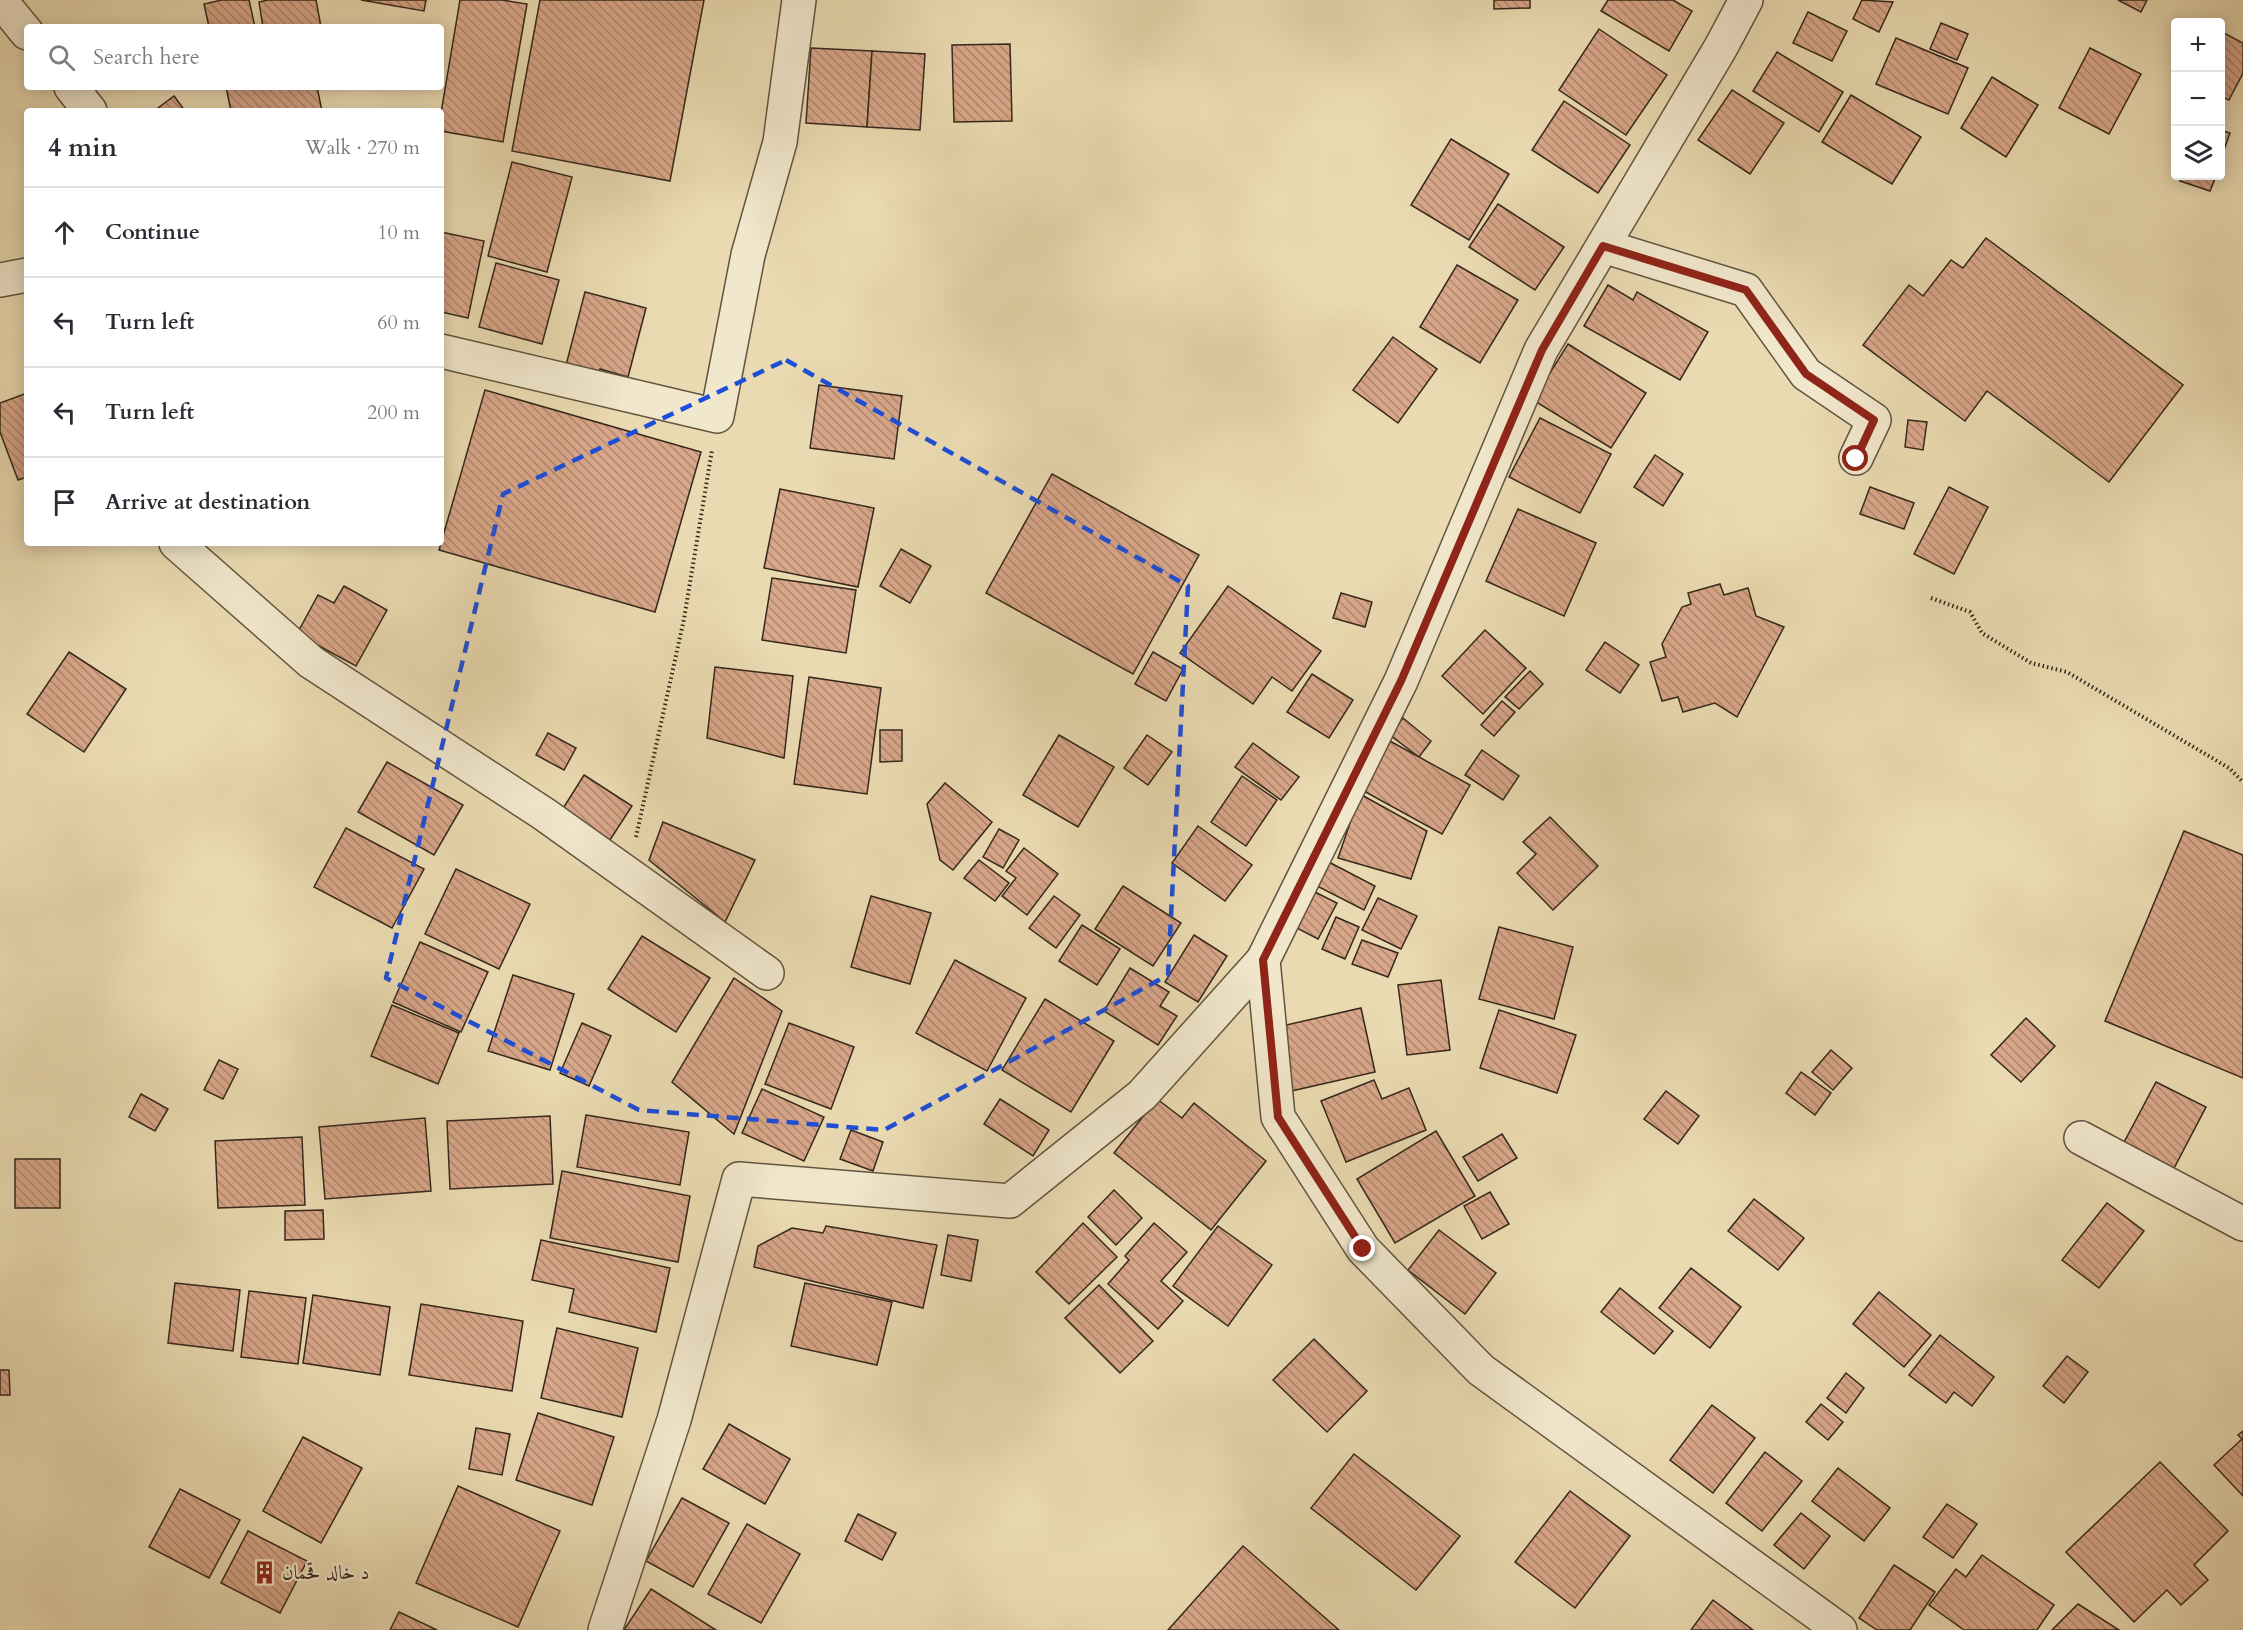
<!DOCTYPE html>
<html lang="en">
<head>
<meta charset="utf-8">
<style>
	body { margin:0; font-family:Cardo,Amiri,serif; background:#f2f2f3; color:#2b2b33 }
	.controls { position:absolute; right:18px; top:18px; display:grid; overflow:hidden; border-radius:6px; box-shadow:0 3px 15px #0003 }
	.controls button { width:54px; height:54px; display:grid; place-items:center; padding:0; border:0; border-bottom:2px solid #e1e1e2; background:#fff; color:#2b2b33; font:30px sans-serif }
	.stop { position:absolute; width:18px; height:18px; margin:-14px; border:4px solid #8f2418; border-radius:50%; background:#fff }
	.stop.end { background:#8f2418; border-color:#fff; box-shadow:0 2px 6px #0008 }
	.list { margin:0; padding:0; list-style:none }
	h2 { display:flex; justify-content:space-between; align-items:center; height:78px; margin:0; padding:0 24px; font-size:26px }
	h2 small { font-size:20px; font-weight:400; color:#7c7c81 }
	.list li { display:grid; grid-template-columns:39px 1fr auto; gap:18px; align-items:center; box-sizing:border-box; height:90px; padding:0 24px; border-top:2px solid #e1e1e2 }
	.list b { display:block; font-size:22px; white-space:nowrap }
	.list em { font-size:20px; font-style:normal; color:#7c7c81 }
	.icon { flex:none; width:33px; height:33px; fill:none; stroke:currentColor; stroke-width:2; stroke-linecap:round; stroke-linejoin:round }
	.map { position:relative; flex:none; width:2243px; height:1630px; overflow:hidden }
	.search { position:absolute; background:#fff; box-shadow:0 3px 15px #0003; left:24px; top:24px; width:420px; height:66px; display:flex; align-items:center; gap:15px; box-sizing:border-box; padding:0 21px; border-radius:6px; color:#7c7c81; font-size:22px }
	.panel { position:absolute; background:#fff; box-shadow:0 3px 15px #0003; left:24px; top:108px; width:420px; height:438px; border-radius:6px }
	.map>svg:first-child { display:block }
</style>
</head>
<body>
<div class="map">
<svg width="2243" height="1630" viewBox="0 0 2243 1630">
	<defs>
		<pattern id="building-back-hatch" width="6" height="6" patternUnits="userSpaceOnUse" patternTransform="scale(1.5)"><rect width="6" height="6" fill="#d8a689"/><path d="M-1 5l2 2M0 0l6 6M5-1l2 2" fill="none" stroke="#b0876f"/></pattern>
	</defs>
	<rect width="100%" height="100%" fill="#eadab1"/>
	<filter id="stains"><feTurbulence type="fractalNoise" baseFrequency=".00333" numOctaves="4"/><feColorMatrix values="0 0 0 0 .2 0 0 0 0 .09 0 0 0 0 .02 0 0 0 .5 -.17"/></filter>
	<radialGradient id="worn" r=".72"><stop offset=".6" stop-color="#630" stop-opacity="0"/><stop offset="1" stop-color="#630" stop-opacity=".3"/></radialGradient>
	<!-- building -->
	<g fill="url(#building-back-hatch)" stroke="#35271b" stroke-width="1.5">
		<path d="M222 0H249L255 27H209L204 4Z"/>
		<path d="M268 0H316L321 27H263L259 2Z"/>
		<path d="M361 0H426L424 11Z"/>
		<path d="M460 0H502L527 4 503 142 441 131V113Z"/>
		<path d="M540 0H704L670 181 512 151Z"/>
		<path d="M1494 0H1530V8L1494 9Z"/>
		<path d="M1608 0H1673L1692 11 1669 51 1601 11Z"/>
		<path d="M1862 0 1893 2 1879 32 1853 19Z"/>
		<path d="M2118 0H2147L2141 12Z"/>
		<path d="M1808 12 1847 31 1832 61 1793 43Z"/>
		<path d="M1941 23 1968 34 1957 60 1930 49Z"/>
		<path d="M1599 29 1667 75 1626 135 1559 90Z"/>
		<path d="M2220 31 2243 43V73L2229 100 2220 96Z"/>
		<path d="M1896 38 1968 68 1948 114 1876 84Z"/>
		<path d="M1010 44 1012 121 954 122 952 45Z"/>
		<path d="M811 48 872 51 867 127 806 123Z"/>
		<path d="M2090 48 2141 74 2109 134 2059 108Z"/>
		<path d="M872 51 925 54 920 130 867 127Z"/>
		<path d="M1777 52 1843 92 1819 132 1753 91Z"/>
		<path d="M1992 77 2038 105 2006 157 1961 128Z"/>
		<path d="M226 87H317L322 111H231Z"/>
		<path d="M1732 90 1784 123 1750 174 1698 140Z"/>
		<path d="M1851 95 1921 137 1892 184 1822 142Z"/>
		<path d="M174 96 185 111H154Z"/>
		<path d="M1564 101 1630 145 1598 193 1532 150Z"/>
		<path d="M2220 130 2230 133 2220 161Z"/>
		<path d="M1451 139 1509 174 1469 240 1411 205Z"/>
		<path d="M512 162 572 177 547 272 488 256Z"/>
		<path d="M2182 176H2216L2210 191 2180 181Z"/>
		<path d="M1498 204 1564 247 1535 290 1469 247Z"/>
		<path d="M441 232 484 241 468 318 441 312Z"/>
		<path d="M1986 238 2183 385 2109 482 1987 391 1965 421 1863 345 1909 285 1923 296 1951 260 1963 268Z"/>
		<path d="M496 263 559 280 542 344 479 327Z"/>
		<path d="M1457 265 1518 300 1480 363 1420 327Z"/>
		<path d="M1608 285 1633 300 1637 292 1708 332 1680 380 1584 326Z"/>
		<path d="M585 292 646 308 628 377 600 369 598 378 565 369Z"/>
		<path d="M1393 337 1437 369 1398 423 1353 390Z"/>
		<path d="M1568 344 1646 393 1611 448 1533 400Z"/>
		<path d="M819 385 902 396 894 459 810 448Z"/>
		<path d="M485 390 701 452 655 612 439 550Z"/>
		<path d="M27 393V477L18 480 0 432V403Z"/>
		<path d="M1540 418 1611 454 1580 513 1509 477Z"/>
		<path d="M1908 420 1927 422 1923 450 1905 447Z"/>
		<path d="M1655 455 1683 474 1663 506 1634 487Z"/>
		<path d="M1052 474 1199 555 1133 674 986 593Z"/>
		<path d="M1870 487 1914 503 1904 529 1860 514Z"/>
		<path d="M1949 487 1988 507 1954 574 1914 554Z"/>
		<path d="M780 489 874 508 858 587 764 568Z"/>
		<path d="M1518 509 1596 543 1564 616 1486 581Z"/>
		<path d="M901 549 931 566 910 603 880 586Z"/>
		<path d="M772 578 856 590 846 653 762 640Z"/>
		<path d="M1720 584 1724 595 1748 588 1756 616 1784 627 1737 717 1715 703 1683 712 1678 697 1662 701 1650 662 1666 657 1662 644 1682 607 1691 604 1688 593Z"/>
		<path d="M344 586 387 610 356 666 297 634 318 595 334 603Z"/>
		<path d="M1228 586 1321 651 1292 691 1272 677 1253 704 1180 653Z"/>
		<path d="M1341 593 1372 602 1365 627 1333 618Z"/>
		<path d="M1485 630 1526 668 1483 714 1442 676Z"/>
		<path d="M1605 642 1639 665 1620 693 1586 670Z"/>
		<path d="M69 652 126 689 84 752 27 714Z"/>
		<path d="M1153 652 1183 669 1166 701 1135 684Z"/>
		<path d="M715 667 793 676 784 758 707 738Z"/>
		<path d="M1530 671 1543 684 1519 709 1505 697Z"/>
		<path d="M1312 674 1353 700 1329 738 1287 712Z"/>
		<path d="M809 677 881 688 867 794 794 784Z"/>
		<path d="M1502 701 1515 712 1494 736 1481 725Z"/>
		<path d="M1403 718 1431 741 1419 757 1390 735Z"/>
		<path d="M880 730H902V761L880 762Z"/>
		<path d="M548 733 576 748 564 770 536 755Z"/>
		<path d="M1059 735 1114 767 1078 827 1023 795Z"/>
		<path d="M1147 735 1172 752 1148 785 1124 768Z"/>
		<path d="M1388 740 1470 785 1442 834 1360 789Z"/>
		<path d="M1253 743 1299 777 1281 800 1235 767Z"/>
		<path d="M1482 750 1519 776 1503 800 1465 775Z"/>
		<path d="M387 762 463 805 434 855 358 812Z"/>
		<path d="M584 775 632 806 610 840 562 810Z"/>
		<path d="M1242 776 1277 800 1246 846 1211 822Z"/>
		<path d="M945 783 992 822 953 870 940 860 927 804Z"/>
		<path d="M1360 794 1427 831 1411 879 1338 858Z"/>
		<path d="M1550 817 1598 866 1553 910 1517 873 1536 854 1523 842Z"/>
		<path d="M663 822 755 860 725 922 649 860Z"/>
		<path d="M1198 826 1252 865 1225 901 1172 863Z"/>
		<path d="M346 828 424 869 392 928 314 887Z"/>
		<path d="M999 829 1019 840 1003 868 983 857Z"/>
		<path d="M2184 831 2243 855V1078L2105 1021Z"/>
		<path d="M1024 848 1058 874 1027 915 1002 896 1016 878 1006 871Z"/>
		<path d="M1323 859 1375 886 1364 910 1311 883Z"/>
		<path d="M979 860 1009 883 995 901 964 878Z"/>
		<path d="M456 869 530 904 499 969 425 934Z"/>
		<path d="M1123 886 1181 923 1153 966 1095 929Z"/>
		<path d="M1311 890 1337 903 1318 939 1293 926Z"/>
		<path d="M871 896 931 913 910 984 851 967Z"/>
		<path d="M1054 896 1080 915 1056 948 1029 928Z"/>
		<path d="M1378 898 1417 916 1401 949 1362 930Z"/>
		<path d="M1336 917 1359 927 1345 959 1322 949Z"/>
		<path d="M1082 925 1120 949 1097 985 1059 961Z"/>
		<path d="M1499 927 1573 947 1554 1019 1479 999Z"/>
		<path d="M1194 935 1227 956 1198 1002 1165 982Z"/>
		<path d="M642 936 710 978 676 1032 608 989Z"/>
		<path d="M1362 940 1398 953 1388 977 1352 964Z"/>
		<path d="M420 942 488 972 461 1032 393 1002Z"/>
		<path d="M955 960 1026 998 987 1071 916 1033Z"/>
		<path d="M1130 968 1169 992 1160 1006 1177 1016 1158 1045 1104 1011Z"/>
		<path d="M513 975 574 994 550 1070 488 1051Z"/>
		<path d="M734 978 782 1011 734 1134 672 1082Z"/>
		<path d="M1441 980 1450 1050 1407 1055 1398 985Z"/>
		<path d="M1045 999 1114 1041 1071 1112 1002 1070Z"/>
		<path d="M392 1005 459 1033 438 1084 371 1056Z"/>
		<path d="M1361 1008 1375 1072 1287 1092 1273 1028Z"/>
		<path d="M1499 1010 1576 1035 1557 1093 1480 1068Z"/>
		<path d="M2026 1018 2055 1046 2021 1082 1991 1055Z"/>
		<path d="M582 1023 611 1036 589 1086 560 1073Z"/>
		<path d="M789 1023 854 1047 831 1109 765 1084Z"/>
		<path d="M1831 1050 1852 1068 1833 1090 1812 1072Z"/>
		<path d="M219 1060 238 1069 223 1099 204 1090Z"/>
		<path d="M1801 1072 1831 1093 1815 1115 1786 1093Z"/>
		<path d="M1374 1080 1382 1099 1409 1088 1426 1130 1346 1162 1321 1101Z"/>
		<path d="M2156 1082 2206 1107 2171 1174 2121 1148Z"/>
		<path d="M762 1089 824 1117 804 1161 742 1133Z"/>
		<path d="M1666 1091 1699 1116 1678 1144 1644 1119Z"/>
		<path d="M141 1094 168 1109 155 1131 129 1117Z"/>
		<path d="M1000 1099 1049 1130 1033 1156 984 1124Z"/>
		<path d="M1157 1099 1182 1118 1194 1103 1266 1161 1211 1230 1114 1153Z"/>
		<path d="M586 1115 689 1132 680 1185 577 1167Z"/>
		<path d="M550 1116 553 1184 450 1189 447 1121Z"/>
		<path d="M425 1118 431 1191 325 1199 319 1127Z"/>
		<path d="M851 1130 883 1142 873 1171 840 1159Z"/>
		<path d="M1436 1131 1475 1196 1395 1243 1357 1179Z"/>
		<path d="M1502 1134 1517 1158 1478 1181 1463 1157Z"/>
		<path d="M302 1137 305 1205 218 1208 215 1141Z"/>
		<rect x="15" y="1159" width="45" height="49"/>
		<path d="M562 1171 690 1196 678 1262 550 1238Z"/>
		<path d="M1114 1190 1142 1218 1116 1245 1088 1217Z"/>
		<path d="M1490 1192 1509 1224 1482 1239 1464 1206Z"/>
		<path d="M1754 1199 1804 1238 1778 1270 1728 1231Z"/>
		<path d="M2107 1203 2144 1231 2099 1288 2062 1260Z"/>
		<path d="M323 1210 324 1239 285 1240V1211Z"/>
		<path d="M1083 1223 1117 1257 1069 1304 1036 1272Z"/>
		<path d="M1154 1223 1187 1252 1161 1281 1183 1301 1158 1329 1108 1284 1129 1260 1125 1256Z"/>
		<path d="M826 1226 937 1245 923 1308 754 1267 758 1246 792 1228 823 1233Z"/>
		<path d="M1218 1226 1272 1265 1228 1326 1173 1286Z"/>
		<path d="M1439 1230 1496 1273 1465 1314 1408 1270Z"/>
		<path d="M948 1235 978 1240 971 1281 941 1275Z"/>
		<path d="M541 1240 670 1268 656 1332 569 1312 574 1289 532 1280Z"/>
		<path d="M1691 1268 1741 1307 1710 1348 1659 1308Z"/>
		<path d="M175 1283 240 1290 233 1351 168 1343Z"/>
		<path d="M805 1283 892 1302 877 1365 791 1346Z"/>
		<path d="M1099 1285 1153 1341 1120 1373 1065 1318Z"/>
		<path d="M1620 1288 1673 1331 1654 1354 1601 1312Z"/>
		<path d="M249 1291 306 1298 298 1364 241 1357Z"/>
		<path d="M1879 1292 1931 1335 1904 1367 1853 1324Z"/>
		<path d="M313 1295 390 1307 380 1375 303 1363Z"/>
		<path d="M421 1304 523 1321 512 1391 409 1375Z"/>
		<path d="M557 1328 638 1348 622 1417 541 1398Z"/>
		<path d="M1940 1335 1994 1377 1972 1406 1954 1392 1946 1403 1909 1375Z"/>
		<path d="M1314 1339 1367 1391 1327 1432 1273 1380Z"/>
		<path d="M2067 1356 2088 1372 2064 1403 2043 1386Z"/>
		<path d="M0 1370H9L10 1395H0Z"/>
		<path d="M1846 1373 1864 1388 1846 1413 1827 1398Z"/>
		<path d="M1821 1404 1843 1422 1828 1440 1806 1422Z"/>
		<path d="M1712 1405 1755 1438 1713 1493 1670 1460Z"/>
		<path d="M538 1413 614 1437 592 1505 516 1480Z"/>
		<path d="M729 1424 790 1459 765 1504 703 1469Z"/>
		<path d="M476 1428 510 1434 502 1475 469 1469Z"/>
		<path d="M2243 1431V1496L2214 1465 2242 1439 2238 1435Z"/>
		<path d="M303 1437 362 1468 321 1543 263 1511Z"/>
		<path d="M1765 1452 1802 1481 1762 1531 1726 1503Z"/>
		<path d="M1354 1454 1460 1536 1416 1590 1311 1508Z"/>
		<path d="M2160 1462 2228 1531 2194 1565 2208 1580 2181 1605 2167 1590 2134 1622 2066 1552Z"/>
		<path d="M1838 1468 1890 1508 1864 1541 1812 1501Z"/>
		<path d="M458 1486 560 1531 518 1627 416 1583Z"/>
		<path d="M180 1489 240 1520 209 1578 149 1547Z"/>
		<path d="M1570 1491 1630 1536 1575 1608 1515 1562Z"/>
		<path d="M682 1498 729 1523 693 1587 646 1561Z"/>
		<path d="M1947 1504 1977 1524 1953 1558 1923 1537Z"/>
		<path d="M1801 1513 1830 1536 1804 1569 1774 1545Z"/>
		<path d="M858 1514 896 1533 882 1560 845 1541Z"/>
		<path d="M747 1524 800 1554 761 1623 708 1594Z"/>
		<path d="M248 1531 307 1561 280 1613 221 1583Z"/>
		<path d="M1243 1546 1339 1630H1168Z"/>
		<path d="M1982 1555 2054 1605 2037 1630H1964L1929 1605 1956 1569 1966 1577Z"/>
		<path d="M1894 1565 1935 1592 1910 1630H1877L1859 1618Z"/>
		<path d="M651 1589 716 1630H624Z"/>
		<path d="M1713 1600 1753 1630H1691Z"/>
		<path d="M2078 1604 2119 1630H2052Z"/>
		<path d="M399 1612 437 1630H390Z"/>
	</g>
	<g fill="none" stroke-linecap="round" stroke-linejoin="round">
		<defs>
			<g id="minor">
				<path d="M0 0 27 33"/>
				<path d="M1746 0 1721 47 1541 350 1401 681 1263 960 1278 1117 1363 1249 1481 1370 1840 1630"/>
				<path d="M71 87 90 111"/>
				<path d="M1603 246 1746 290 1806 374 1874 420 1856 458"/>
				<path d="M0 280 27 275"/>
				<path d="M441 351 717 416 748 255 780 142 799 0"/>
				<path d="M176 543 311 662 544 814 767 973"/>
				<path d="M2081 1138 2243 1224"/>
				<path d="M605 1630 674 1420 739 1179 1010 1201 1142 1095 1263 960"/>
			</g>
		</defs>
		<!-- minor casing -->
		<use href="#minor" stroke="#625440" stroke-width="36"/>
		<!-- path -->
		<g stroke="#35271b" stroke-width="4" stroke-dasharray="1.5 3" stroke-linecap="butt">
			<path d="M1931 598 1970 612 1982 633 2031 663 2067 672 2229 768 2243 782"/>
			<path d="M636 837 684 619 712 450"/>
		</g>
		<!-- minor -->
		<use href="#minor" stroke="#f1e7cc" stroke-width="33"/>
	</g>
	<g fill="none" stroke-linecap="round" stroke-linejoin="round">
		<!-- route -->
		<path stroke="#8f2418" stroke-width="8" d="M1363 1249 1278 1117 1263 960 1401 681 1542 350 1603 246 1746 290 1806 374 1874 420 1856 459"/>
	</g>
	<!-- marked area -->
	<path fill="none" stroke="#1d4ed8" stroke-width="4.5" stroke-dasharray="12 8" stroke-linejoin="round" d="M786 360 1188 586 1168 975 884 1130 639 1110 386 978 503 494Z"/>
	<!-- icons -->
	<defs>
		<symbol id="building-bare" viewBox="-9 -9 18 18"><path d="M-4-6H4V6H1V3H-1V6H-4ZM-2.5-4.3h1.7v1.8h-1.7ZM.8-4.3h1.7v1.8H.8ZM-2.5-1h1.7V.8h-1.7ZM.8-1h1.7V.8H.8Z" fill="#8f2418" stroke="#f1e7cc" stroke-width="2.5" paint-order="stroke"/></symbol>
	</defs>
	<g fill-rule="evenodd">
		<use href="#building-bare" x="248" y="1556" width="33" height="33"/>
	</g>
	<g text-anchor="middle" stroke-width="4.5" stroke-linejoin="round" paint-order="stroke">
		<!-- poi labels -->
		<g font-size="20" fill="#35271b" stroke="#f1e7cc" text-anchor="start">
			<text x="282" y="1579">د خالد قحمان</text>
		</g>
	</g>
	<rect width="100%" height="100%" filter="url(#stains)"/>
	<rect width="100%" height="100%" fill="url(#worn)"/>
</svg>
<div class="controls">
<button>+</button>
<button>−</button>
<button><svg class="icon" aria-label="layers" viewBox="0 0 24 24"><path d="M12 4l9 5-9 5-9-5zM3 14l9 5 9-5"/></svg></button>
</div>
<div class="stop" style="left:1856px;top:459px"></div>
<div class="stop end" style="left:1363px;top:1249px"></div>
<div class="search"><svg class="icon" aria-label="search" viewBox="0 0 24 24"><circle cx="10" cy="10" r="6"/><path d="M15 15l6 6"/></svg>Search here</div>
<section class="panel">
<h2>4 min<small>Walk · 270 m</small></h2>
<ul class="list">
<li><svg class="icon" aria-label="ahead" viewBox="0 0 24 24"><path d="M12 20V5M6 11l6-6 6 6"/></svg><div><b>Continue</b></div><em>10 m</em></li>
<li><svg class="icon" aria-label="left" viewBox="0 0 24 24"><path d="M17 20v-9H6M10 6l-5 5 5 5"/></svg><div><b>Turn left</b></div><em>60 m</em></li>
<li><svg class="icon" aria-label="left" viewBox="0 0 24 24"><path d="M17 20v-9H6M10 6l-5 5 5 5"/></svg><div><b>Turn left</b></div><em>200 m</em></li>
<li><svg class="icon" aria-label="arrive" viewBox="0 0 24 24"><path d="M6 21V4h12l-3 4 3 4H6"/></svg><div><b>Arrive at destination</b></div></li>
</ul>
</section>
</div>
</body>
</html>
